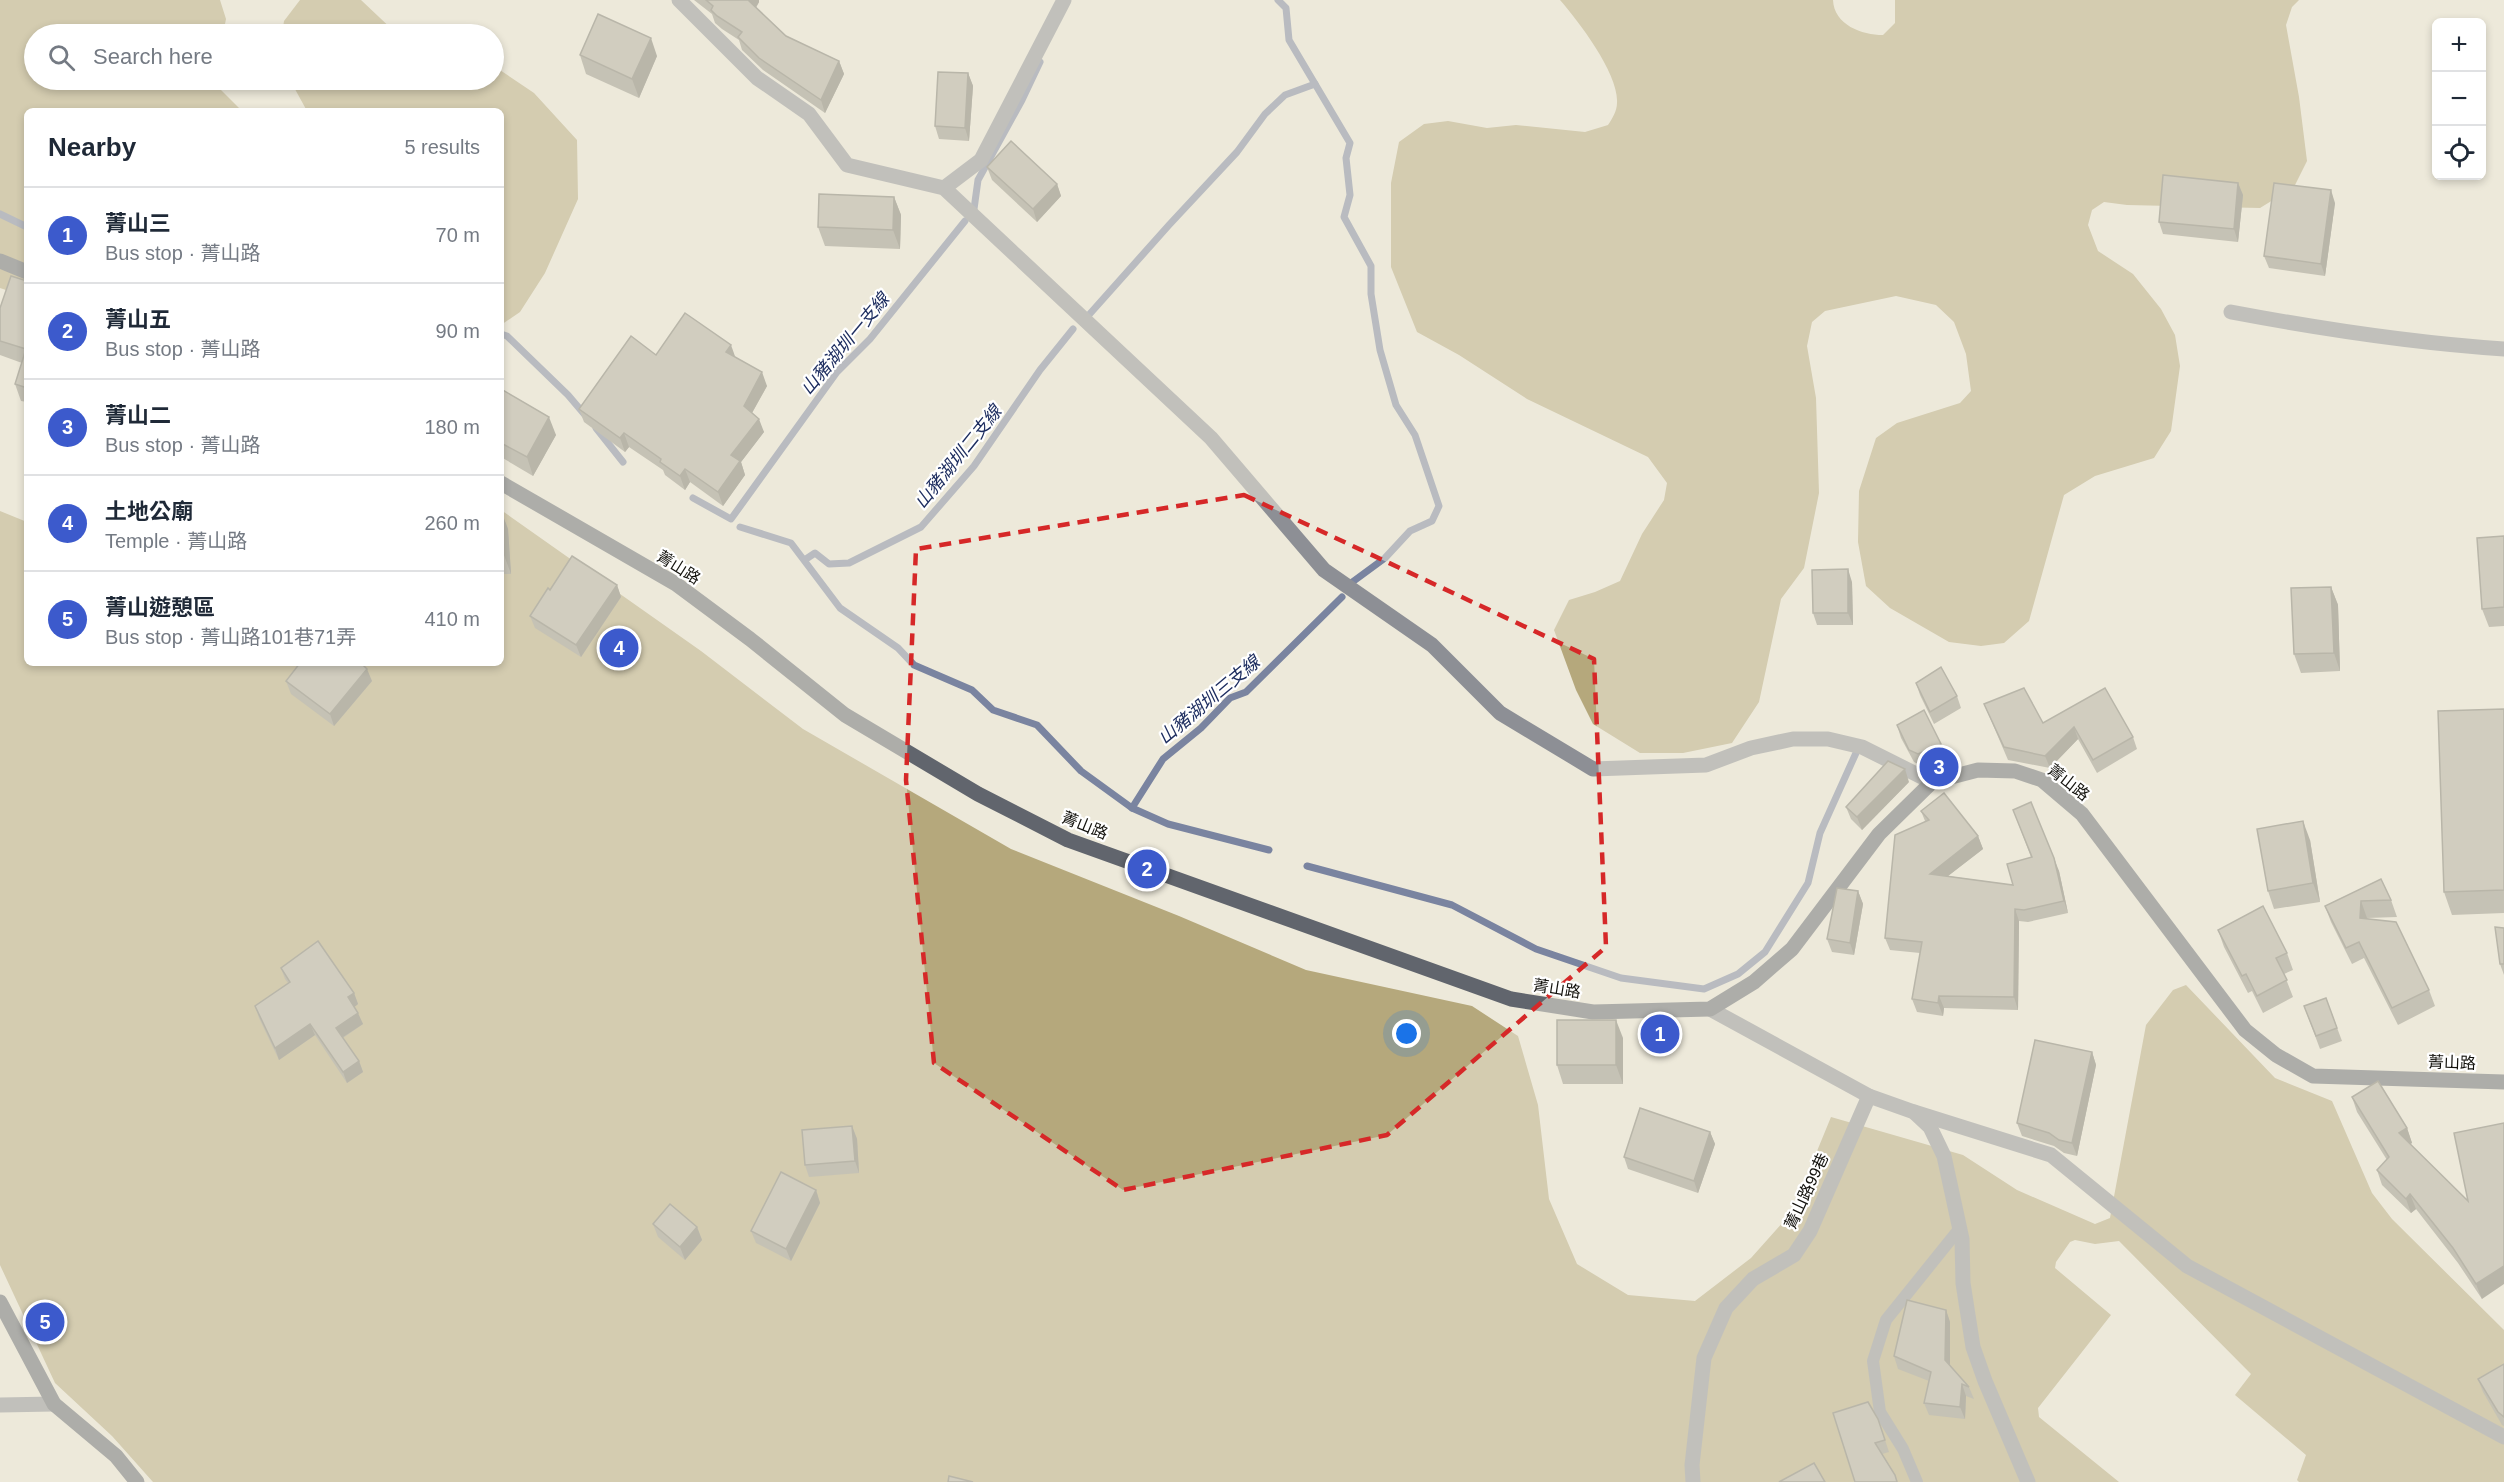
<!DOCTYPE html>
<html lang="en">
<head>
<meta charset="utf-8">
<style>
	body { margin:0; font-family:Arial,"Noto Sans TC",sans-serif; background:#f2f2f3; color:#1f2937 }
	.controls { position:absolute; right:18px; top:18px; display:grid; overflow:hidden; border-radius:9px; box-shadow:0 3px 9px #0003 }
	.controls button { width:54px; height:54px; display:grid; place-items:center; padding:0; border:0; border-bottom:2px solid #e0e1e3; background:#fff; color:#1f2937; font:30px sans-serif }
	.you { position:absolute; left:1407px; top:1034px; width:21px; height:21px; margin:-15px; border:4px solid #fff; border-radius:50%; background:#1a73e8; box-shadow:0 0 0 9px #1a73e833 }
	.badge { display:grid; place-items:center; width:39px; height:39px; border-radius:50%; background:#3c5acc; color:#fff; font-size:20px; font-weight:700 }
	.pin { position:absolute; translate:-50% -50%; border:3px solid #fff; box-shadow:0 2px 6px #0006 }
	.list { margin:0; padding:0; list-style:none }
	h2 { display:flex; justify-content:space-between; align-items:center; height:78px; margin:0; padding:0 24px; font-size:26px }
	h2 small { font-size:20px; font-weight:400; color:#747a83 }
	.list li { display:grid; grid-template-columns:39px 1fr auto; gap:18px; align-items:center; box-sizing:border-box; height:96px; padding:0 24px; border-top:2px solid #e0e1e3 }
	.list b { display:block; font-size:22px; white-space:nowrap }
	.list p { margin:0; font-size:20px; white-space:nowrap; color:#747a83 }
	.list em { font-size:20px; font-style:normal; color:#747a83 }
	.icon { flex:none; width:33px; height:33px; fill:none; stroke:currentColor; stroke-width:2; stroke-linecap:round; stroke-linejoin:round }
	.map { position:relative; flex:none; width:2504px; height:1482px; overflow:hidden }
	.search { position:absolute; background:#fff; box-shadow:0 3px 9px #0003; left:24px; top:24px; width:480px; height:66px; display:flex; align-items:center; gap:15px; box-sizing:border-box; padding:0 21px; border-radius:33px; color:#747a83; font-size:22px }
	.panel { position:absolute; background:#fff; box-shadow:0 3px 9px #0003; left:24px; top:108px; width:480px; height:558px; border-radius:9px }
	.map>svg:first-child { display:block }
</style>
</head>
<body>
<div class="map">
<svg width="2504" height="1482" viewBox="0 0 2504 1482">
	<rect width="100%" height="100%" fill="#ede9da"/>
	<!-- forest -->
	<g fill="#b5a87c">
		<path d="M0 0H220L226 19 223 34H34V80H219V88L242 111H27V297L0 288Z"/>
		<path d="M300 0H361L397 34H282L284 21Z"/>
		<path d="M1560 0H1833C1834 25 1862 35 1883 35L1895 23V0H2299L2292 7 2286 25 2299 97 2307 161 2294 187 2260 208 2127 205 2104 202 2092 210 2088 225 2098 251 2133 274 2161 309 2175 335 2180 366 2171 431 2154 458 2095 476 2064 495 2029 621 2004 643 1981 646 1949 642 1890 608 1866 586 1858 542 1859 491 1876 438 1897 423 1960 403 1971 391 1966 354 1954 322 1936 305 1896 296 1825 311 1812 322 1807 346 1816 398 1819 493 1804 568 1781 599 1759 702 1732 743 1683 753H1640L1593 724 1576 690 1554 630 1569 600 1595 592 1620 581 1642 534 1664 500 1667 483 1648 457 1527 399 1459 355 1417 332 1391 267V183L1399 142 1424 124 1448 121 1487 128 1516 125 1585 132 1608 125C1612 119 1617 111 1617 103 1619 74 1579 22 1560 0Z"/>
		<path d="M494 66 534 93 577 140 578 199 545 273 520 312 501 325V111H307L290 80H494Z"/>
		<path d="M501 510 701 651 803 729 1011 849 1179 916 1306 970 1472 1006 1518 1036 1538 1105 1549 1199 1577 1264 1628 1295 1695 1301 1751 1258 1792 1212 1831 1117 1963 1155 2017 1190 2095 1224 2110 1218 2146 1025 2173 990 2186 985 2275 1078 2332 1101 2372 1193 2392 1219 2504 1330V1482H2299L2297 1480 2306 1455 2235 1395 2251 1374 2119 1241 2095 1244 2075 1240 2070 1242 2056 1262 2055 1268 2111 1315 2038 1408 2039 1417 2119 1482H153L112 1436 55 1383 0 1265V511L27 522V663H501Z"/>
	</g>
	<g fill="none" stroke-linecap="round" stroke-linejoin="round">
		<!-- stream -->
		<g stroke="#7a84a0" stroke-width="7">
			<path d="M1278 0 1286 8 1289 40 1350 143 1346 158 1350 195 1344 217 1371 266V294L1380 350 1396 405 1415 435 1439 506 1432 521 1410 531 1385 558 1351 583"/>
			<path d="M974 209 978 180 1022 100 1040 62"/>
			<path d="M0 214 27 227"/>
			<path d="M1087 317 1169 225 1237 152 1265 114 1285 95 1315 84"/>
			<path d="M501 334 507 336 568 395 585 415"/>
			<path d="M596 428 623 462"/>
			<path d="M693 498 731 519 837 372 870 339 965 221"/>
			<path d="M740 527 791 543 840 608 898 648 914 665 972 690 993 710 1037 725 1081 771 1132 808 1168 824 1269 850"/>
			<path d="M806 559 815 553 829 564 849 563 921 527 974 466 1040 370 1073 329"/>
			<path d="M1132 808 1163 759 1201 728 1230 698 1246 692 1342 597"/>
			<path d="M1307 866 1452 905 1536 949 1621 978 1704 989 1738 974 1765 952 1808 883 1820 833 1856 753"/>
		</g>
		<!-- lane -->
		<path stroke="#8d8f95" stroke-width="12" d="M1917 1482 1903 1449 1880 1412 1873 1361 1886 1320 1960 1228"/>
		<!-- street -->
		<g stroke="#8d8f95" stroke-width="15">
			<path d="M679 0 757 78 809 114 847 165 944 188 1211 438 1324 570 1432 645 1500 713 1593 769 1706 765 1751 748 1793 739H1828L1862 747 1932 782"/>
			<path d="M944 188 981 160 1064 0"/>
			<path d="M2231 312C2321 329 2413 343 2504 349"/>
			<path d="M1710 1009 1869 1096 1914 1112 1930 1127 1944 1156 1962 1239 1963 1283 1973 1347 1985 1381 2028 1482"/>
			<path d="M1914 1112 2051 1155 2187 1266 2504 1437"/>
			<path d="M0 1405 54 1404"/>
			<path d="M1693 1482 1692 1465 1704 1358 1726 1308 1753 1279 1794 1255 1810 1231 1869 1096"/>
		</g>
		<!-- secondary -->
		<g stroke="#61656d" stroke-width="15">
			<path d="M0 261 27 272"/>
			<path d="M501 483 676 584 750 639 845 715 978 794 1068 840 1511 999 1593 1012 1710 1009 1754 982 1792 949 1879 834 1932 782 1978 770 2015 771 2042 780 2082 814 2245 1030 2276 1055 2313 1076 2504 1082"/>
			<path d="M0 1302 54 1404 116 1456 137 1482"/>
		</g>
	</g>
	<!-- wall -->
	<g fill="#969387">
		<path d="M694 0H759V2L756 8 786 36 839 61 844 74 825 113 763 70 742 50 739 40 722 29 715 23 712 14Z"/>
		<path d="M580 55 657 56 639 98 586 74Z"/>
		<path d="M968 73 973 86 969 141 939 139 935 126Z"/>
		<path d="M987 167 1057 184 1061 196 1037 222 992 180Z"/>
		<path d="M2238 183 2243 195 2238 242 2163 234 2159 222Z"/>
		<path d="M894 197 901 215 900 249 825 246 818 227Z"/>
		<path d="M2335 203 2325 276 2269 268 2264 256Z"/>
		<path d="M27 281V402L21 401 15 384 22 363 0 355V308Z"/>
		<path d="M656 355 735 357 767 386 752 413 764 432 741 462 745 475 723 506 690 482 685 490 665 475 663 470 629 447 625 452 584 422 579 409Z"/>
		<path d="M501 389 556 435 533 476 501 457Z"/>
		<path d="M501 511 508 529 511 574H501Z"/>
		<path d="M2504 536V626L2489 627 2482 609Z"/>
		<path d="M1852 582 1853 625H1817L1813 613Z"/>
		<path d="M617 585 621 597 581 657 535 628 530 616 550 590Z"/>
		<path d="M2331 587 2338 605 2340 671 2301 673 2294 654Z"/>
		<path d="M286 681H372L334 726 291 694Z"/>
		<path d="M1916 683 1957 696 1961 708 1934 724 1920 695Z"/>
		<path d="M1984 704 2043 723 2133 737 2137 749 2097 773 2078 739 2050 768 2008 760Z"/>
		<path d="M2504 709V913L2452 915 2444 892Z"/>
		<path d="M1897 725 1941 744 1945 757 1922 766 1914 762 1901 738Z"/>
		<path d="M1909 782 1862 830 1851 819 1846 807Z"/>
		<path d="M2013 810 2059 871 2068 913 2028 922 2019 921 2018 1010 1944 1008 1943 1016 1917 1012 1912 999 1920 953 1890 950 1885 938 1925 821 1921 811 1978 836 1983 849 1948 876 2013 885 2031 857Z"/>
		<path d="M2310 840 2320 902 2274 909 2268 891Z"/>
		<path d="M2381 879 2391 900 2397 917 2367 918V919L2429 990 2435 1006 2398 1025 2364 958 2352 964 2331 922 2325 906Z"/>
		<path d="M1858 891 1863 904 1854 955 1832 952 1827 939Z"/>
		<path d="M2504 928V975L2500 964Z"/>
		<path d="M2218 930 2287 953 2293 970 2284 974 2293 997 2263 1013 2252 991 2248 993 2224 947Z"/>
		<path d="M281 968 354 993 358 1004 354 1007 363 1024 343 1038 359 1061 363 1072 347 1083 315 1035 279 1060 259 1018 255 1006 288 983 285 979Z"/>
		<path d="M2326 998 2342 1041 2320 1049 2304 1006Z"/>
		<path d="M1623 1038V1084H1563L1557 1065Z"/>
		<path d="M2092 1052 2096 1065 2077 1156 2064 1153 2054 1146 2022 1136 2017 1123Z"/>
		<path d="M2352 1097 2407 1128 2412 1143 2410 1144 2468 1201 2504 1123 2482 1299 2458 1263 2416 1209 2411 1213 2382 1185 2377 1170 2387 1160 2357 1112Z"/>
		<path d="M852 1126 857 1139 859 1173 809 1177 805 1165Z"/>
		<path d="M1710 1132 1715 1144 1698 1193 1628 1169 1624 1157Z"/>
		<path d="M816 1190 820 1203 791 1261 756 1243 751 1231Z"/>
		<path d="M653 1224 697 1227 702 1240 685 1260 658 1237Z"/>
		<path d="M1946 1310 1950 1322V1365L1969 1387 1974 1399 1966 1396 1965 1419 1929 1415 1924 1403 1929 1381 1898 1369 1894 1356Z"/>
		<path d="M2504 1364V1426L2502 1425 2483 1392 2478 1379Z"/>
		<path d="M1878 1419 1889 1452 1882 1454 1895 1475 1898 1482H1855Z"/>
	</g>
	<!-- shaded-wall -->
	<g fill="#7a786e">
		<path d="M748 0H759V2L752 13Z"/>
		<path d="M651 38 657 56 639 98 632 79Z"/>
		<path d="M839 61 844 74 825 113 821 100Z"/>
		<path d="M968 73 973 86 969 141 965 128Z"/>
		<path d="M2238 183 2243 195 2238 242 2234 229Z"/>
		<path d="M1057 184 1061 196 1037 222 1033 209Z"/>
		<path d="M2331 190 2335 203 2325 276 2321 264Z"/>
		<path d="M894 197 901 215 900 249 893 230Z"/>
		<path d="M731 345 736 359 726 352Z"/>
		<path d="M762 372 767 386 748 420 744 406Z"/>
		<path d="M549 417 556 435 533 476 527 457Z"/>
		<path d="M759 419 764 432 741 462 745 475 723 506 718 492 731 455Z"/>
		<path d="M624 433 629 447 625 452 620 438Z"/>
		<path d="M685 469 690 482 685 490 680 476Z"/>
		<path d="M501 511 508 529 511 574 504 555Z"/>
		<path d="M1848 569 1852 582 1853 625 1848 613Z"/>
		<path d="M617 585 621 597 581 657 576 645Z"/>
		<path d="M2331 587 2338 605 2340 671 2334 653Z"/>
		<path d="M367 669 372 681 334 726 330 714Z"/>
		<path d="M2074 727 2078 739 2050 768 2045 756Z"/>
		<path d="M1905 769 1909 782 1862 830 1857 817Z"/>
		<path d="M2303 821 2310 840 2320 902 2313 883Z"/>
		<path d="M1978 836 1983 849 1935 886 1930 874Z"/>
		<path d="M2054 858 2059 871 2068 913 2064 901Z"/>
		<path d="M1858 891 1863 904 1854 955 1850 943Z"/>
		<path d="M2361 901 2367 918 2366 934 2360 918Z"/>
		<path d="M2015 909 2019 921 2018 1010 2014 997Z"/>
		<path d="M354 993 358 1004 352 1009 348 997Z"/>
		<path d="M1939 996 1944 1008 1943 1016 1938 1003Z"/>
		<path d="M358 1013 363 1024 340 1039 336 1028Z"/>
		<path d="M1616 1020 1623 1038V1084L1616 1065Z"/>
		<path d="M310 1024 315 1035 279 1060 275 1048Z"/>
		<path d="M2092 1052 2096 1065 2077 1156 2072 1143Z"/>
		<path d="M359 1061 363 1072 347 1083 343 1072Z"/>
		<path d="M852 1126 857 1139 859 1173 855 1161Z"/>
		<path d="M2407 1128 2412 1143 2404 1148 2399 1133Z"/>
		<path d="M1710 1132 1715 1144 1698 1193 1694 1181Z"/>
		<path d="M816 1190 820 1203 791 1261 786 1249Z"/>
		<path d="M2410 1194 2416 1209 2411 1213 2406 1199Z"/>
		<path d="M697 1227 702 1240 685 1260 680 1247Z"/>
		<path d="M2504 1266V1284L2482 1299 2476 1284Z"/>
		<path d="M1946 1310 1950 1322V1373L1945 1360Z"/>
		<path d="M1962 1384 1966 1396 1965 1419 1960 1407Z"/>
	</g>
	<!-- building -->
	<g fill="#afab9d" stroke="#7a786e" stroke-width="1.5">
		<path d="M706 0H748L786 36 839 61 821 100 759 58 738 37 742 32 717 16 711 10 713 6Z"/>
		<path d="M598 14 651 38 632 79 580 55Z"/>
		<path d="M938 72 968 73 965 128 935 126Z"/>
		<path d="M1011 141 1057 184 1033 209 987 167Z"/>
		<path d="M2163 175 2238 183 2234 229 2159 222Z"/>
		<path d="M2274 183 2331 190 2321 264 2264 256Z"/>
		<path d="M819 194 894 197 893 230 818 227Z"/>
		<path d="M11 276 27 281V388L15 384 26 349 0 341V308Z"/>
		<path d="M685 313 731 345 726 352 762 372 744 406 759 419 731 455 740 461 718 492 685 469 680 476 660 462 661 459 624 433 620 438 579 409 631 336 656 355Z"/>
		<path d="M501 389 549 417 527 457 501 443Z"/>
		<path d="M501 511 504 555H501Z"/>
		<path d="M2504 536V607L2482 609 2477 538Z"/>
		<path d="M572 556 617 585 576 645 530 616 548 588 550 590Z"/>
		<path d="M1848 569V613H1813L1812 570Z"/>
		<path d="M2331 587 2334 653 2294 654 2291 588Z"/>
		<path d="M300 663H361L367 669 330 714 286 681Z"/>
		<path d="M1941 667 1957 696 1930 712 1916 683Z"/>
		<path d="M2024 688 2043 723 2105 688 2133 737 2093 760 2074 727 2045 756 2004 747 1984 704Z"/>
		<path d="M2504 709V890L2444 892 2438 711Z"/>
		<path d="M1924 710 1941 744 1918 754 1909 750 1897 725Z"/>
		<path d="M1888 761 1905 769 1857 817 1846 807Z"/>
		<path d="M1944 793 1978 836 1930 874 2013 885 2007 864 2032 857 2013 810 2031 802 2054 858 2064 901 2024 910 2015 909 2014 997 1939 996 1938 1003 1912 999 1922 942 1885 938 1895 835 1929 820 1921 811Z"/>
		<path d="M2303 821 2313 883 2268 891 2257 829Z"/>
		<path d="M2381 879 2391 900 2361 901 2360 918 2396 922 2429 990 2392 1008 2359 942 2346 948 2325 906Z"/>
		<path d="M1837 888 1858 891 1850 943 1827 939Z"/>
		<path d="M2263 906 2287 953 2276 958 2287 980 2257 996 2246 974 2242 976 2218 930Z"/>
		<path d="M2495 927 2504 928V964H2500Z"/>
		<path d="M318 941 354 993 348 997 358 1013 336 1028 359 1061 343 1072 310 1024 275 1048 255 1006 290 982 281 968Z"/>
		<path d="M2326 998 2337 1028 2316 1036 2304 1006Z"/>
		<rect x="1557" y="1020" width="59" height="45"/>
		<path d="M2035 1040 2092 1052 2072 1143 2059 1140 2049 1133 2017 1123Z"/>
		<path d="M2378 1081 2407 1128 2399 1133 2468 1201 2454 1133 2504 1123V1266L2476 1284 2453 1248 2410 1194 2406 1199 2377 1170 2389 1157 2352 1097Z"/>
		<path d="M1640 1108 1710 1132 1694 1181 1624 1157Z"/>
		<path d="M852 1126 855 1161 805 1165 802 1130Z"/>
		<path d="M781 1172 816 1190 786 1249 751 1231Z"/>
		<path d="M670 1204 697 1227 680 1247 653 1224Z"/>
		<path d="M1907 1300 1946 1310 1945 1360 1969 1387 1962 1384 1960 1407 1924 1403 1931 1372 1894 1356Z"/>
		<path d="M2504 1364V1417L2498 1412 2478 1379Z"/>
		<path d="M1868 1402 1878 1419 1885 1440 1875 1443 1895 1475 1897 1482H1855L1833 1413Z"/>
		<path d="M1814 1463 1825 1482H1779Z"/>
		<path d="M949 1476 973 1482H948Z"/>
	</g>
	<!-- marked area -->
	<path d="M0 0H2504V1482H0ZM1244 495 1594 659 1606 947 1387 1135 1123 1190 934 1063 906 780 916 549Z" fill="#ede9da" fill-opacity=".55" fill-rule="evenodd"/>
	<path fill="none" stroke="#d62828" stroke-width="4.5" stroke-dasharray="12 8" stroke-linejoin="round" d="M1244 495 1594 659 1606 947 1387 1135 1123 1190 934 1063 906 780 916 549Z"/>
	<g text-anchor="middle" stroke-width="4.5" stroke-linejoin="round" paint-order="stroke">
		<!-- street labels -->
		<g font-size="16" fill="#12110c" stroke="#fff">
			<text transform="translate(679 567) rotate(32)" y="6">菁山路</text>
			<text transform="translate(2069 782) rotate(38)" y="6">菁山路</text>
			<text transform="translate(1085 825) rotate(22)" y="6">菁山路</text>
			<text transform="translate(1557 988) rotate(9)" y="6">菁山路</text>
			<text transform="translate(2452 1062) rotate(2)" y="6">菁山路</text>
			<text transform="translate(1806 1191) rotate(-65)" y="6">菁山路99巷</text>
		</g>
		<!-- water labels -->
		<g font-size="18" font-style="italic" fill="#1e2e60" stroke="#fff">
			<text transform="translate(845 344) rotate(-50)" y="6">山豬湖圳一支線</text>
			<text transform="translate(958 457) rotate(-51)" y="6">山豬湖圳二支線</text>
			<text transform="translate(1209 700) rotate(-40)" y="6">山豬湖圳三支線</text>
		</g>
	</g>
</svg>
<div class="controls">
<button>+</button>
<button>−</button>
<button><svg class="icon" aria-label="locate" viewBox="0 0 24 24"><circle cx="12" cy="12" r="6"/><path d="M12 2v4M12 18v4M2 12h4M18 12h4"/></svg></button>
</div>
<div class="you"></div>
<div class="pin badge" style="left:1660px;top:1034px">1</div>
<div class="pin badge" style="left:1147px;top:869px">2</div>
<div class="pin badge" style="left:1939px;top:767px">3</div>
<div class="pin badge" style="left:619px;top:648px">4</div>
<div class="pin badge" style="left:45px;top:1322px">5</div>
<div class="search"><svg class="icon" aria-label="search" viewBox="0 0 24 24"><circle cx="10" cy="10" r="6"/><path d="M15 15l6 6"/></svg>Search here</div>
<section class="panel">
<h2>Nearby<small>5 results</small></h2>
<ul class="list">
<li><span class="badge">1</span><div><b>菁山三</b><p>Bus stop · 菁山路</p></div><em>70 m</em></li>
<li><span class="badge">2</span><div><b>菁山五</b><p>Bus stop · 菁山路</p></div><em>90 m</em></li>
<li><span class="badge">3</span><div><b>菁山二</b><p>Bus stop · 菁山路</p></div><em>180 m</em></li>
<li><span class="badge">4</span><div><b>土地公廟</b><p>Temple · 菁山路</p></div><em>260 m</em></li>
<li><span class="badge">5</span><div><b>菁山遊憩區</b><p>Bus stop · 菁山路101巷71弄</p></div><em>410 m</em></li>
</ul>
</section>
</div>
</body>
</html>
